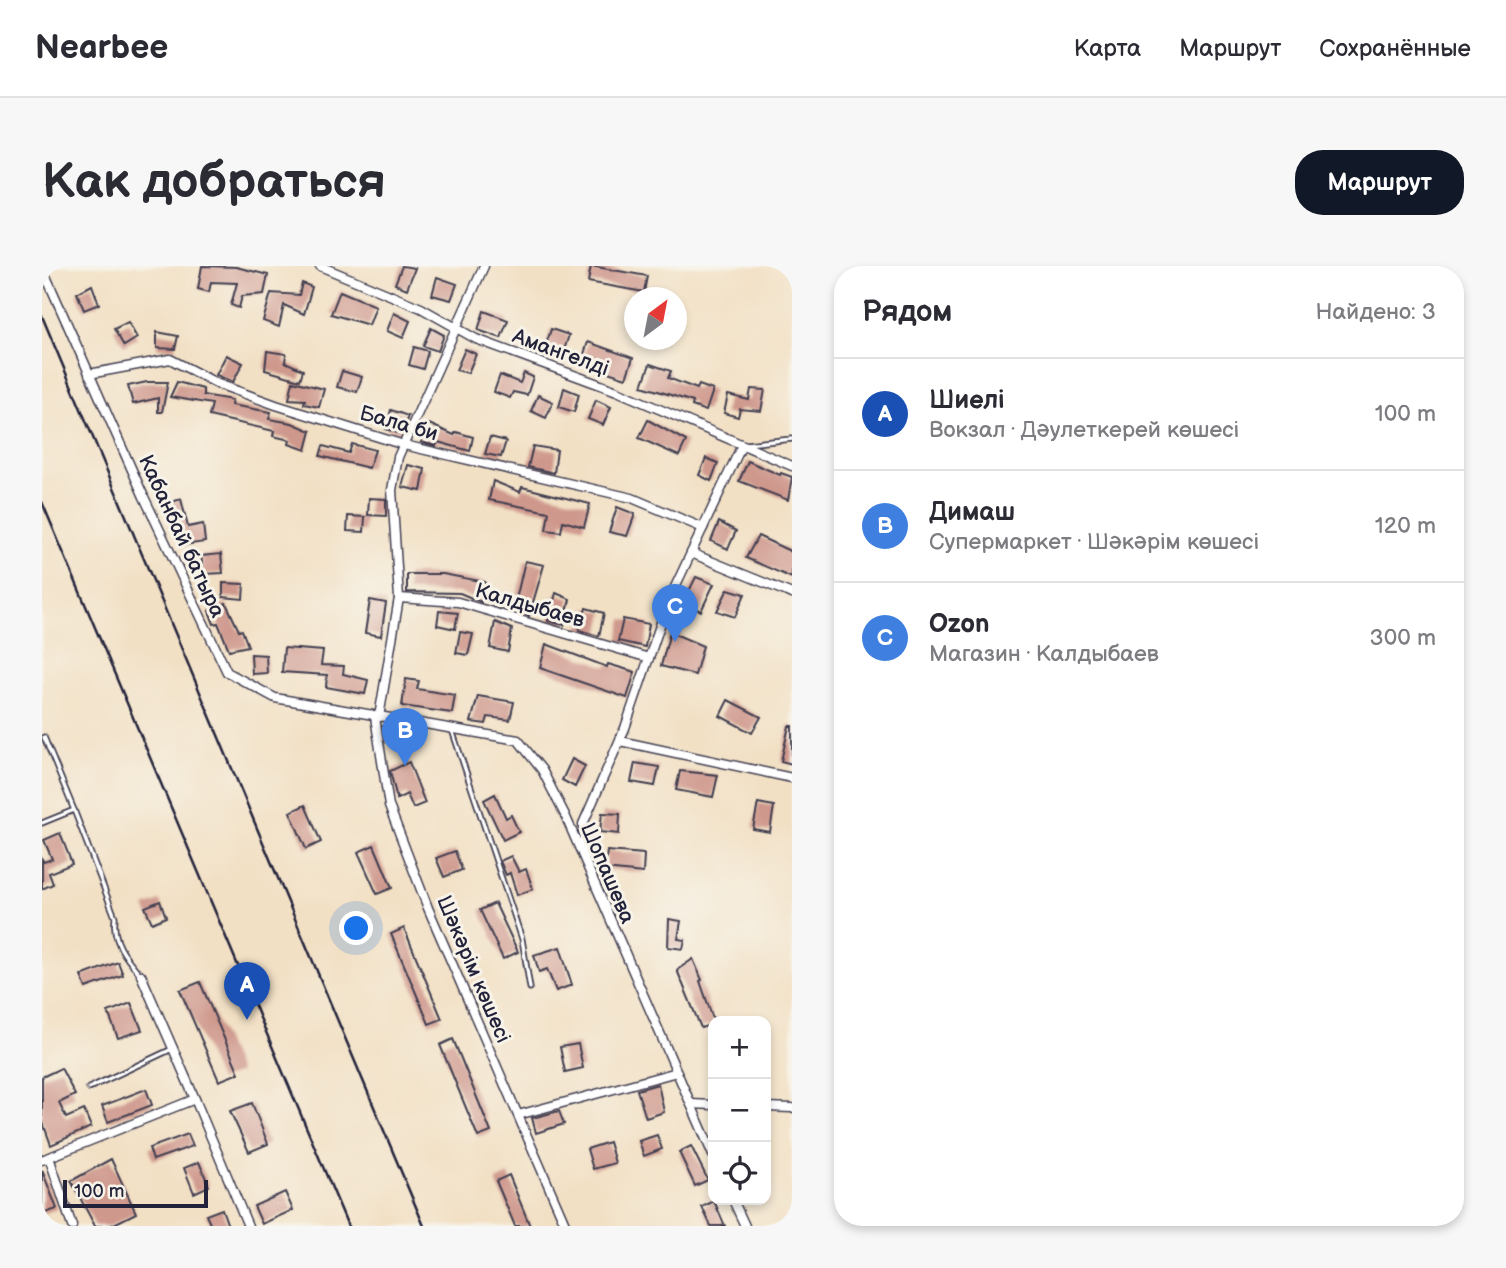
<!DOCTYPE html>
<html lang="ru">
<head>
<meta charset="utf-8">
<style>
	body { margin:0; font-family:"Balsamiq Sans",sans-serif; background:#f7f7f7; color:#2b2b33 }
	.controls { position:absolute; right:21px; bottom:21px; display:grid; overflow:hidden; border-radius:14px; box-shadow:0 4px 10px #0003 }
	.controls button { width:63px; height:63px; display:grid; place-items:center; padding:0; border:0; border-bottom:2px solid #e1e1e2; background:#fff; color:#2b2b33; font:35px sans-serif }
	.compass { position:absolute; left:582px; top:21px; width:63px; height:63px; border-radius:50%; background:#fff; box-shadow:0 4px 10px #0003; rotate:32deg }
	.scale { position:absolute; left:21px; bottom:18px; width:145px; box-sizing:border-box; padding-left:7px; border:4px solid #22223b; border-top:0; font-size:19px; line-height:24px; white-space:nowrap; color:#22223b; -webkit-text-stroke:5px #f7f3e8; paint-order:stroke }
	.you { position:absolute; left:315px; top:663px; width:24px; height:24px; margin:-18px; border:5px solid #fff; border-radius:50%; background:#1a73e8; box-shadow:0 0 0 10px #1a73e833 }
	.badge { display:grid; place-items:center; width:46px; height:46px; border-radius:50%; background:#111827; color:#fff; font-size:23px; font-weight:700 }
	.pin { position:absolute; translate:-50% -58px; filter:drop-shadow(0 2px 4px #0008) }
	.pin::after { content:''; position:absolute; top:37px; width:24px; height:21px; background:inherit; clip-path:polygon(0 0,100% 0,50% 100%) }
	.list { margin:0; padding:0; list-style:none }
	h2 { display:flex; justify-content:space-between; align-items:center; height:91px; margin:0; padding:0 28px; font-size:30px }
	h2 small { font-size:23px; font-weight:400; color:#7c7c81 }
	.list li { display:grid; grid-template-columns:46px 1fr auto; gap:21px; align-items:center; box-sizing:border-box; height:112px; padding:0 28px; border-top:2px solid #e1e1e2 }
	.list b { display:block; font-size:26px; white-space:nowrap }
	.list p { margin:0; font-size:23px; white-space:nowrap; color:#7c7c81 }
	.list em { font-size:23px; font-style:normal; color:#7c7c81 }
	.icon { flex:none; width:38px; height:38px; fill:none; stroke:currentColor; stroke-width:2; stroke-linecap:round; stroke-linejoin:round }
	.map { position:relative; flex:none; width:750px; height:960px; overflow:hidden; border-radius:28px }
	header { display:flex; align-items:center; gap:42px; box-sizing:border-box; height:98px; padding:0 35px; background:#fff; border-bottom:2px solid #e1e1e2 }
	header strong { font-size:33px }
	nav { display:flex; gap:38px; margin-inline-start:auto; font-size:24px }
	.intro { display:flex; align-items:center; justify-content:space-between; box-sizing:border-box; height:168px; padding:0 42px }
	h1 { margin:0; font-size:49px }
	.button { padding:18px 32px; border-radius:28px; background:#111827; color:#fff; font-size:24px; font-weight:700 }
	main { display:flex; gap:42px; padding:0 42px }
	aside { flex:1; background:#fff; border-radius:28px; box-shadow:0 4px 10px #0003 }
	.map>svg:first-child { display:block }
</style>
</head>
<body>
<header>
<strong>Nearbee</strong>
<nav><a>Карта</a><a>Маршрут</a><a>Сохранённые</a></nav>
</header>
<div class="intro"><h1>Как добраться</h1><a class="button">Маршрут</a></div>
<main>
<div class="map">
<svg width="750" height="960" viewBox="0 0 750 960">
	<rect width="100%" height="100%" fill="#f7f3e8"/>
	<filter id="ink" filterUnits="userSpaceOnUse"><feTurbulence type="fractalNoise" baseFrequency=".0143" numOctaves="2"/><feDisplacementMap in="SourceGraphic" scale="14" xChannelSelector="R" yChannelSelector="G"/><feConvolveMatrix kernelMatrix="1 2 1 2 8 2 1 2 1" color-interpolation-filters="sRGB"/></filter>
	<filter id="wash" filterUnits="userSpaceOnUse"><feTurbulence type="fractalNoise" baseFrequency=".00686" numOctaves="4" result="noise"/><feDisplacementMap in="SourceGraphic" scale="28" xChannelSelector="R" yChannelSelector="G"/><feGaussianBlur stdDeviation="1.57" result="paint"/><feColorMatrix in="noise" values="0 0 0 0 0 0 0 0 0 0 0 0 0 0 0 0 0 1.4 0 .05"/><feComposite in="paint" operator="in"/></filter>
	<g filter="url(#wash)">
		<rect width="100%" height="100%" fill="#f2e0c5"/>
		<g id="blocks">
			<!-- building -->
			<g fill="#cf988d">
				<path d="M160 0 194 1 226 9 222 28 200 30 197 42 189 39 195 17 169 16 167 26 156 23Z"/>
				<path d="M360 0 373 2 365 23 353 18Z"/>
				<path d="M549 0 605 10 602 26 546 16Z"/>
				<path d="M395 11 415 18 409 34 390 29Z"/>
				<path d="M260 17 270 21 262 48 242 39 237 61 221 55 229 27 257 29Z"/>
				<path d="M50 19 57 38 42 44 35 27Z"/>
				<path d="M298 25 334 40 327 59 289 48Z"/>
				<path d="M442 45 466 54 459 72 436 64Z"/>
				<path d="M352 47 368 55 361 72 345 65Z"/>
				<path d="M86 56 95 72 82 80 72 63Z"/>
				<path d="M389 62 402 69 396 85 381 80Z"/>
				<path d="M509 63 527 69 520 90 502 85Z"/>
				<path d="M115 66 136 70 133 83 115 82Z"/>
				<path d="M546 76 591 92 584 112 539 97Z"/>
				<path d="M372 81 386 85 381 103 367 99Z"/>
				<path d="M423 83 434 88 426 107 414 104Z"/>
				<path d="M225 85 244 88 243 96 261 104 258 114 223 104Z"/>
				<path d="M184 89 201 97 191 116 174 109Z"/>
				<path d="M608 98 629 105 626 112 655 123 657 119 671 124 664 145 650 140 651 136 600 120Z"/>
				<path d="M300 105 320 111 315 126 295 121Z"/>
				<path d="M482 107 491 111 485 129 471 126 468 132 452 126 458 109 478 117Z"/>
				<path d="M251 115 282 123 277 141 262 138 263 134 247 133Z"/>
				<path d="M105 116H126L120 146H116V132L91 138 86 120Z"/>
				<path d="M135 116 161 123V129L190 134 189 139 229 146 227 153 250 157 269 165 264 184 247 178 248 174 231 170 232 165 167 150 170 138 128 131Z"/>
				<path d="M522 122 537 128 532 146 517 141Z"/>
				<path d="M709 123 723 124 719 145 698 143 696 151 682 147 686 129 707 134Z"/>
				<path d="M496 129 511 136 504 152 489 145Z"/>
				<path d="M554 134 569 141 561 159 546 153Z"/>
				<path d="M349 144 366 150 359 168 344 163Z"/>
				<path d="M606 154 644 175 637 190 597 172Z"/>
				<path d="M387 158 412 169 414 166 431 171 428 185 396 176 394 180 379 176Z"/>
				<path d="M448 171 464 175 459 191 443 188Z"/>
				<path d="M310 178 333 184 327 202 278 190 281 180 307 187Z"/>
				<path d="M491 180 515 184 512 207 486 201Z"/>
				<path d="M664 192 676 197 669 215 657 209Z"/>
				<path d="M706 195 738 209 739 207 750 211 746 234 697 215Z"/>
				<path d="M366 199 383 203 379 225 360 221Z"/>
				<path d="M451 215 478 226 480 221 548 238 542 261 521 255 519 266 504 264 507 246 447 234Z"/>
				<path d="M327 232 344 233V250L326 249Z"/>
				<path d="M139 233 146 261 161 258 163 276 142 279 137 257 130 259 124 238Z"/>
				<path d="M575 241 593 248 585 270 567 266Z"/>
				<path d="M306 250 323 251 322 266 305 265Z"/>
				<path d="M677 256 694 265 686 283 669 275Z"/>
				<path d="M716 270 750 286V312L704 292Z"/>
				<path d="M179 288 181 307 162 308 159 290Z"/>
				<path d="M483 295 502 299 487 350 472 342Z"/>
				<path d="M365 308H401L443 316 439 336 418 327 365 326Z"/>
				<path d="M654 311 672 318 659 345 641 337Z"/>
				<path d="M181 317 202 318 201 333 181 331Z"/>
				<path d="M686 323 703 328 693 351 675 345Z"/>
				<path d="M514 327 528 333 522 359 506 355Z"/>
				<path d="M328 334 344 337 339 370 323 367Z"/>
				<path d="M184 337 197 365 200 364 206 380 187 384 176 357 172 358 167 345Z"/>
				<path d="M544 342 562 347 557 370 537 364Z"/>
				<path d="M397 345 416 347 413 363 395 359Z"/>
				<path d="M581 353 607 358 603 381 576 375Z"/>
				<path d="M453 356 470 363 466 386 448 382Z"/>
				<path d="M418 366 431 368 426 389 414 387Z"/>
				<path d="M628 366 661 380 653 409 619 400Z"/>
				<path d="M504 378 565 401 566 398 593 406 585 432 498 402Z"/>
				<path d="M242 382 281 385 279 399 302 400 301 408 326 414 323 428 284 421 285 409 240 406Z"/>
				<path d="M209 388 224 389 225 407 210 408Z"/>
				<path d="M364 413 377 415 375 423 413 429 410 447 360 440Z"/>
				<path d="M436 430 472 436 468 454 446 451 444 458 429 456Z"/>
				<path d="M686 434 719 451 710 467 678 450Z"/>
				<path d="M747 460H750V498L739 495Z"/>
				<path d="M530 493 543 500 533 521 520 514Z"/>
				<path d="M367 496 383 537 371 542 365 528 355 533 348 505Z"/>
				<path d="M593 497 617 501 613 520 589 516Z"/>
				<path d="M638 505 676 509 671 531 634 524Z"/>
				<path d="M453 528 464 552 469 549 477 566 461 574 442 534Z"/>
				<path d="M716 537 732 540 728 566 711 563Z"/>
				<path d="M263 539 279 576 264 583 248 546Z"/>
				<path d="M560 547 578 548 577 568 558 566Z"/>
				<path d="M18 567 30 598 7 607 11 618 0 623V593L2 596 10 593 2 574Z"/>
				<path d="M332 579 350 622 335 628 316 586Z"/>
				<path d="M413 585 420 604 402 611 394 592Z"/>
				<path d="M565 585 602 588 601 607 563 603Z"/>
				<path d="M469 590 477 606 484 603 491 623 475 629 468 607 464 609 458 595Z"/>
				<path d="M118 635 124 651 110 657 103 641Z"/>
				<path d="M453 637 476 686 461 693 438 644Z"/>
				<path d="M627 653 639 655 636 673 643 674 641 683 626 681Z"/>
				<path d="M362 662 400 753 387 758 349 668Z"/>
				<path d="M518 681 530 719 514 725 505 703 497 706 492 689Z"/>
				<path d="M651 693 660 714 658 715 671 753V758L659 762 635 704Z"/>
				<path d="M76 696 81 709 44 722 39 710Z"/>
				<path d="M158 716 197 807 177 815 138 724Z"/>
				<path d="M89 737 100 764 76 772 66 746Z"/>
				<path d="M411 773 449 866 436 871 398 779Z"/>
				<path d="M536 778 541 802 523 806 518 781Z"/>
				<path d="M19 802 33 829 17 837 24 852 42 844 49 861 9 879 0 854V811Z"/>
				<path d="M616 818 622 846 604 852 595 824Z"/>
				<path d="M104 823 110 839 66 856 60 840Z"/>
				<path d="M210 837 226 878 207 886 188 845Z"/>
				<path d="M517 845 522 858 494 867 490 852Z"/>
				<path d="M146 868 151 880 111 894 107 882Z"/>
				<path d="M615 869 620 883 602 890 597 875Z"/>
				<path d="M567 876 573 897 551 903 545 883Z"/>
				<path d="M649 880 666 914 653 920 637 886Z"/>
				<path d="M69 893 94 947 68 960H53L29 915Z"/>
				<path d="M157 896 167 920 152 927 142 902Z"/>
				<path d="M0 904 15 943 0 948Z"/>
				<path d="M467 909 488 960H473L454 915Z"/>
				<path d="M243 926 251 944 220 958 212 940Z"/>
				<path d="M672 935 683 960H669L660 941Z"/>
				<path d="M180 943 186 960H169L164 949Z"/>
			</g>
		</g>
	</g>
	<g filter="url(#ink)">
		<use href="#blocks" fill-opacity="0" stroke="#413e50" stroke-width="2"/>
		<g fill="none" stroke-linecap="round" stroke-linejoin="round">
			<defs>
				<g id="lane">
					<path d="M704 178 750 173"/>
					<path d="M410 464 480 673 488 722"/>
					<path d="M32 544 73 651C70 675 83 691 98 708"/>
					<path d="M0 557 32 544 2 471"/>
					<path d="M47 822 130 783"/>
				</g>
				<g id="street">
					<path d="M3 0V8L102 231 185 406 233 432 476 474 500 504 523 549 671 889"/>
					<path d="M278 0 379 42 434 73 575 125 750 200"/>
					<path d="M47 108 128 93 176 118 234 139 362 179 590 232 661 262"/>
					<path d="M649 287 750 328"/>
					<path d="M357 332 416 336 607 392"/>
					<path d="M333 451 347 540 386 642 524 960"/>
					<path d="M337 451 357 332 350 224 356 191 442 0"/>
					<path d="M578 475 750 512"/>
					<path d="M543 591 541 558 583 462 626 336 700 179"/>
					<path d="M99 709 153 833"/>
					<path d="M649 838 671 839"/>
					<path d="M724 841 750 842"/>
					<path d="M476 849 635 806"/>
					<path d="M7 891 30 960"/>
					<path d="M0 894 153 833 206 960"/>
					<path d="M691 934 703 960"/>
				</g>
			</defs>
			<!-- lane casing -->
			<use href="#lane" stroke="#413e50" stroke-width="7"/>
			<!-- street casing -->
			<use href="#street" stroke="#413e50" stroke-width="11"/>
			<!-- lane -->
			<use href="#lane" stroke="#fff" stroke-width="3.5"/>
			<!-- street -->
			<use href="#street" stroke="#fff" stroke-width="8"/>
			<!-- rail -->
			<g stroke="#22223b" stroke-width="2.5">
				<path d="M0 50 382 960"/>
				<path d="M0 236 306 960"/>
			</g>
		</g>
	</g>
	<g text-anchor="middle" stroke-width="6" stroke-linejoin="round" paint-order="stroke">
		<!-- street labels -->
		<g font-size="21" fill="#22223b" stroke="#f7f3e8">
			<text transform="translate(519 86) rotate(20)" y="7">Амангелді</text>
			<text transform="translate(357 157) rotate(16)" y="7">Бала би</text>
			<text transform="translate(140 270) rotate(65)" y="7">Кабанбай батыра</text>
			<text transform="translate(488 339) rotate(16)" y="7">Калдыбаев</text>
			<text transform="translate(566 607) rotate(67)" y="7">Шопашева</text>
			<text transform="translate(432 703) rotate(67)" y="7">Шәкәрім көшесі</text>
		</g>
	</g>
</svg>
<div class="controls">
<button>+</button>
<button>−</button>
<button><svg class="icon" aria-label="locate" viewBox="0 0 24 24"><circle cx="12" cy="12" r="6"/><path d="M12 2v4M12 18v4M2 12h4M18 12h4"/></svg></button>
</div>
<svg class="compass" viewBox="-18 -18 36 36"><path d="M0-13l5 13h-10z" fill="#e53935"/><path d="M0 13l5-13h-10z" fill="#7c7c81"/></svg>
<div class="scale">100 m</div>
<div class="you"></div>
<div class="pin badge" style="left:205px;top:754px;background:#1a4fb4">A</div>
<div class="pin badge" style="left:363px;top:500px;background:#3f7fe0">B</div>
<div class="pin badge" style="left:633px;top:376px;background:#3f7fe0">C</div>
</div>
<aside>
<h2>Рядом<small>Найдено: 3</small></h2>
<ul class="list">
<li><span class="badge" style="background:#1a4fb4">A</span><div><b>Шиелі</b><p>Вокзал · Дәулеткерей көшесі</p></div><em>100 m</em></li>
<li><span class="badge" style="background:#3f7fe0">B</span><div><b>Димаш</b><p>Супермаркет · Шәкәрім көшесі</p></div><em>120 m</em></li>
<li><span class="badge" style="background:#3f7fe0">C</span><div><b>Ozon</b><p>Магазин · Калдыбаев</p></div><em>300 m</em></li>
</ul>
</aside>
</main>
</body>
</html>
